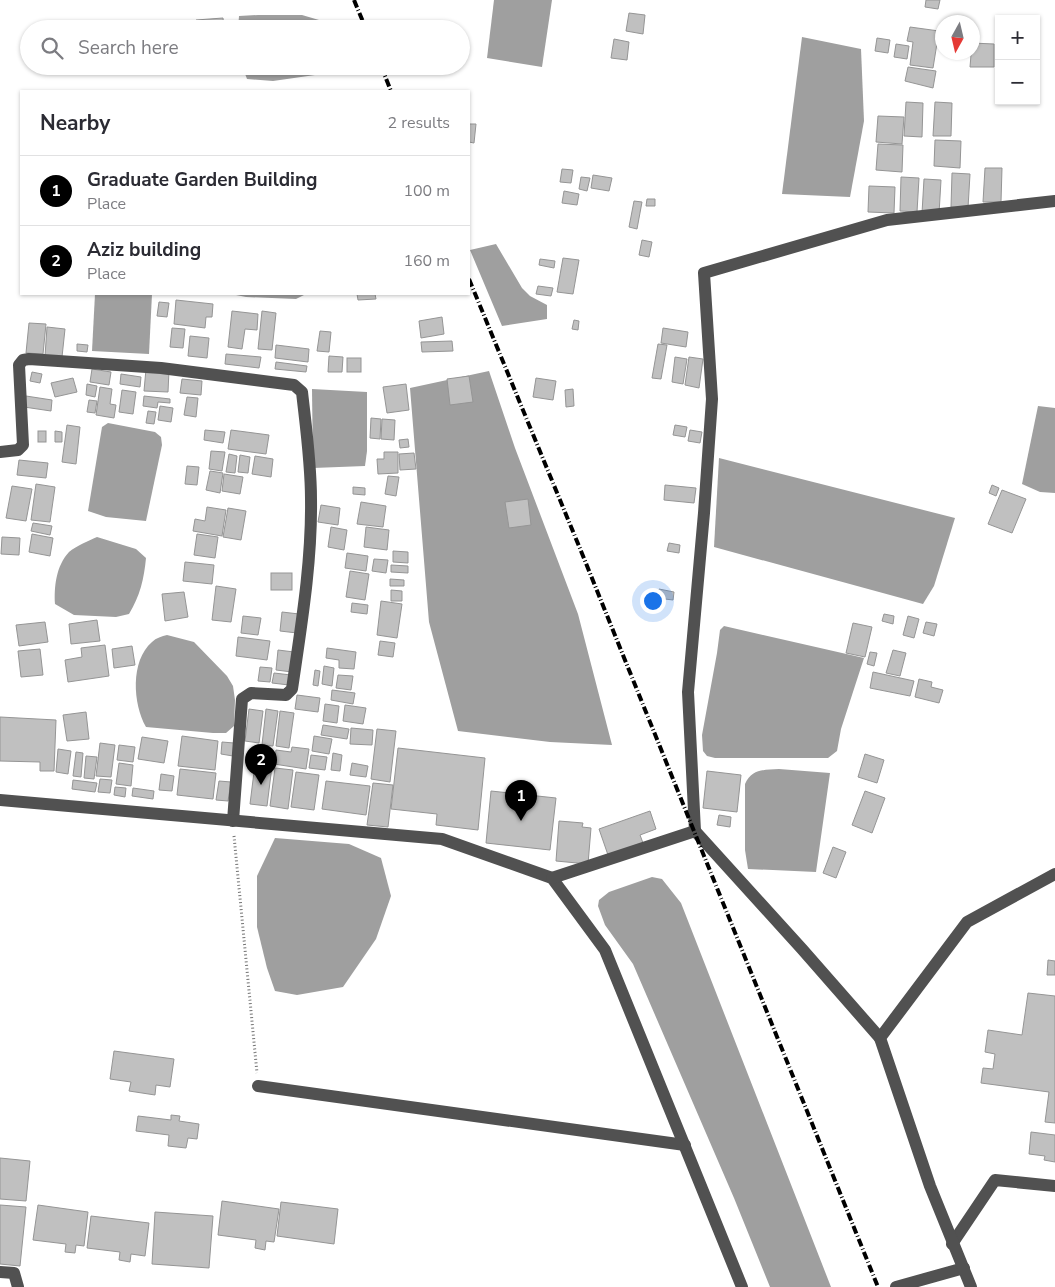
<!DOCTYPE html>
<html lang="en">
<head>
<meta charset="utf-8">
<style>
	body { margin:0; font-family:"Nunito Sans",sans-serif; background:#f7f7f7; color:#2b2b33 }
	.controls { position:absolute; right:15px; top:15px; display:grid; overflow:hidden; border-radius:0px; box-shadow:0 1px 4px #0004 }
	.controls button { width:45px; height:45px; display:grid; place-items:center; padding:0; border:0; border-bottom:1px solid #e1e1e2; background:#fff; color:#2b2b33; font:25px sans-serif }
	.compass { position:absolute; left:935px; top:15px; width:45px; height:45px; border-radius:50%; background:#fff; box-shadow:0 1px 4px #0004; rotate:188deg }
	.you { position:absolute; left:652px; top:600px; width:18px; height:18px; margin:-12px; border:4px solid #fff; border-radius:50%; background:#1a73e8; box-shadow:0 0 0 8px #1a73e833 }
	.badge { display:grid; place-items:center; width:32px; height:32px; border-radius:50%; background:#000; color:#fff; font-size:16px; font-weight:700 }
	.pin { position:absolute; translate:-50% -41px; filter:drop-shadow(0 1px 2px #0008) }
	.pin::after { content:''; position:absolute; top:26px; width:18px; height:15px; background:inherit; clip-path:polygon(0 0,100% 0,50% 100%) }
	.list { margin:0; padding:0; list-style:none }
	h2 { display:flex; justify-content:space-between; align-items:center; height:65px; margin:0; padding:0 20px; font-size:21px }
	h2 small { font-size:16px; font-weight:400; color:#7c7c81 }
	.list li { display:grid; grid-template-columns:32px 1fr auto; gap:15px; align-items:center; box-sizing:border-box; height:70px; padding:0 20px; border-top:1px solid #e1e1e2 }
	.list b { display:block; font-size:19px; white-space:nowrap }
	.list p { margin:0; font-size:16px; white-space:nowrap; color:#7c7c81 }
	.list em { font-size:16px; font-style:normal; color:#7c7c81 }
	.icon { flex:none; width:28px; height:28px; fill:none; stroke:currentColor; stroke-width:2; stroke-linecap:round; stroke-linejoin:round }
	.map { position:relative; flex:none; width:1055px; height:1287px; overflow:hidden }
	.search { position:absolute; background:#fff; box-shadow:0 1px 4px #0004; left:20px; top:20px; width:450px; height:55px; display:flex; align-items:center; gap:12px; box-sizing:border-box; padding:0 18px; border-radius:28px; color:#7c7c81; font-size:19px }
	.panel { position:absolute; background:#fff; box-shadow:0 1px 4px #0004; left:20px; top:90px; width:450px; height:205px; border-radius:0px }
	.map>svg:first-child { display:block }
</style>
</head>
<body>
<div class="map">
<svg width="1055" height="1287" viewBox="0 0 1055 1287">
	<rect width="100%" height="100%" fill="#fff"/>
	<!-- water -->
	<g fill="#9f9f9f">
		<path d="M494 0H552L542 67 487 58Z"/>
		<path d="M258 15H302L319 20 325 29H238L239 16Z"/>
		<path d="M802 37 861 49 864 121 850 197 782 194Z"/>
		<path d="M242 66H332L329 73 273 81 247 79Z"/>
		<path d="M496 244 522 288 530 296 547 305V319L502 326 470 250Z"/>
		<path d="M95 294H152L149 354 92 351Z"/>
		<path d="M231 294H306L296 299 246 297Z"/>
		<path d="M489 371 515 448 578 614 612 745 550 742 458 731 429 622 410 388Z"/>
		<path d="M312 389 367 392V451L365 466 313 468Z"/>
		<path d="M1038 406 1055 408V493L1040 492 1022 484Z"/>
		<path d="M108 423 155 432 161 437 162 445 146 521 106 517 88 511 102 427Z"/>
		<path d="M719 458 955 518 934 586 923 604 714 547Z"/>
		<path d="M97 537 136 549 146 558C144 579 140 596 129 614L116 617 74 615 55 604C54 587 56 566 69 552 76 546 88 541 97 537Z"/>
		<path d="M724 626 864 658 841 729 837 751 828 758H715L707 756 703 751 702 735 717 653 720 630Z"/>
		<path d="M167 635 194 642 227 676 233 686 235 700 234 726 226 733H213L146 727C133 704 130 661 152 642 156 638 162 636 167 635Z"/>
		<path d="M779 769 830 773 816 872 748 869 745 850V784C752 769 763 770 779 769Z"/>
		<path d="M275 838 349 844 381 858 391 896 376 939 343 987 297 995 275 991 267 968 257 927V876Z"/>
		<path d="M652 877 662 879 681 903 831 1287H770L734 1198 633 964 605 925 598 906 599 900 609 892Z"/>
	</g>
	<!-- building -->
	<g fill="#c0c0c0" stroke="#959595">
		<path d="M926 0H940L938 9 925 7Z"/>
		<path d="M629 13 645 15 643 34 626 31Z"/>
		<path d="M223 18 224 29H197L196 20Z"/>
		<path d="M910 27 939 31 933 68 910 65 913 42 907 41Z"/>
		<path d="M877 38 890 40 888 53 875 51Z"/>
		<path d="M614 39 629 42 627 60 611 58Z"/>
		<path d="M972 43 994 44V67H970Z"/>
		<path d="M896 44 909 46 907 59 894 57Z"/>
		<path d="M908 67 936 71 933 88 905 81Z"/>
		<path d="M906 102 923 103 922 137 904 136Z"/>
		<path d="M935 102 952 103 951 136H933Z"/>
		<path d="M878 116 904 117 902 144 876 142Z"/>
		<path d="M469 124H476L474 143 469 142Z"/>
		<path d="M935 140 961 141 960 168 934 166Z"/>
		<path d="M878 144 903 145 902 172 876 170Z"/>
		<path d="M985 168H1002L1001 202H983Z"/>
		<path d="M562 169 573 170 571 183 560 182Z"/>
		<path d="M952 173 970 174 968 208 951 207Z"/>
		<path d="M593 175 612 178 609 191 591 188Z"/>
		<path d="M581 177 590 178 587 191 579 189Z"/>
		<path d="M901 177 919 178 917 212 900 211Z"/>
		<path d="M924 179 941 180 939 214 922 213Z"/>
		<path d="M869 186 895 187 894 213 868 212Z"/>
		<path d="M564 191 579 194 577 205 562 203Z"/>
		<path d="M647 199H655V206H646Z"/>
		<path d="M634 201 642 202 637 229 629 227Z"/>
		<path d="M642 240 652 242 649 257 639 255Z"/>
		<path d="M563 258 579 260 573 294 557 292Z"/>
		<path d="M540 259 555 261 554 268 539 265Z"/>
		<path d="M538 286 553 288 551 296 536 294Z"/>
		<path d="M357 294H375L376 299 358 300Z"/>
		<path d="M176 300 213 304 212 317H206L205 328 174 324Z"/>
		<path d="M159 302 169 303 167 317 157 316Z"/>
		<path d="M232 311 258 314 257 330 245 329 242 349 228 347Z"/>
		<path d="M262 311 276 313 272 350 258 349Z"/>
		<path d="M442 317 444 334 421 338 419 321Z"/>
		<path d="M574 320 579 321 578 330 572 329Z"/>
		<path d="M29 323 46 324 43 354 26 353Z"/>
		<path d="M47 327 65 329 62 357 45 356Z"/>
		<path d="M172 328 185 329 183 348 170 347Z"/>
		<path d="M663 328 688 332 686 347 661 343Z"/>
		<path d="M320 331 331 332 329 352 317 351Z"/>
		<path d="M190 336 209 338 207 358 188 356Z"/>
		<path d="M452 341 453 351 422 352 421 342Z"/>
		<path d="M77 344 88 345 87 352 77 351Z"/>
		<path d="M658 344 667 345 661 379 652 378Z"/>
		<path d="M276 345 309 349 308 362 275 358Z"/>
		<path d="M226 354 261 357 259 368 225 364Z"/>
		<path d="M329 356 343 357 342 372H328Z"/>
		<path d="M675 357 687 359 683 384 672 382Z"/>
		<path d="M689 357 703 359 699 388 685 385Z"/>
		<rect x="347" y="358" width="14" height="14"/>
		<path d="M276 362 307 366 306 372 275 369Z"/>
		<path d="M92 369 111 372 109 385 90 382Z"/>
		<path d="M146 369 169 370 168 392 144 391Z"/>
		<path d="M32 372 42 374 40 383 30 381Z"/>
		<path d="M121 374 141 377 140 387 120 384Z"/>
		<path d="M469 376 473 402 450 405 447 379Z"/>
		<path d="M73 378 77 392 55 397 51 383Z"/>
		<path d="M536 378 556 381 553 400 533 397Z"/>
		<path d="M182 379 202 381 201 395 180 393Z"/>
		<path d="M87 384 97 386 95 397 86 395Z"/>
		<path d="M406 384 409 410 387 413 383 387Z"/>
		<path d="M100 387 112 389 110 404 116 405 114 418 96 415Z"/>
		<path d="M573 389 574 406 566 407 565 390Z"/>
		<path d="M122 390 136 392 133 414 119 412Z"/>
		<path d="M26 396 52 400 51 411 24 407Z"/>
		<path d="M144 396 170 399V403L158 402 157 408 143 406Z"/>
		<path d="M187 397 198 398 196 417 184 415Z"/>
		<path d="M89 400 97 401 95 413 87 412Z"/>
		<path d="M160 406 173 408 171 422 158 420Z"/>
		<path d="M148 411 156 412 154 424 146 423Z"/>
		<path d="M371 418 381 419 380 439 370 438Z"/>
		<path d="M382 419 395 420 394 440 381 439Z"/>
		<path d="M67 425 80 427 76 464 62 462Z"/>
		<path d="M675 425 687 427 685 437 673 435Z"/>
		<path d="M205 430 225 432 223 443 204 440Z"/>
		<path d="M231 430 269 435 266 454 228 449Z"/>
		<path d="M690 430 702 432 700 443 688 441Z"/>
		<rect x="38" y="431" width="8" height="11"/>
		<path d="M55 431 62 432V442H55Z"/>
		<path d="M408 439 409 447 400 448 399 440Z"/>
		<path d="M211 451 225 452 222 471 209 469Z"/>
		<path d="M384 452H398V473L378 474 377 459H384Z"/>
		<path d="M414 453 416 469 400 470 399 454Z"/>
		<path d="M229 454 237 456 235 473 226 472Z"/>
		<path d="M240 455 250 457 248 473 238 472Z"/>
		<path d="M255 456 273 459 271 477 252 474Z"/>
		<path d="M19 460 48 463 46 478 17 475Z"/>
		<path d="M187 466 199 467 197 485 185 484Z"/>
		<path d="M210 471 223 473 220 493 206 490Z"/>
		<path d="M224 474 243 477 240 494 222 491Z"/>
		<path d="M388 476 399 477 396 496 385 494Z"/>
		<path d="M36 484 55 487 50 522 31 520Z"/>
		<path d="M665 485 696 488 694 503 664 500Z"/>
		<path d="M992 485 999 488 996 496 989 493Z"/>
		<path d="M12 486 32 489 26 521 6 518Z"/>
		<path d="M353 487 365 488V495L353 494Z"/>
		<path d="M1002 490 1026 499 1012 533 988 524Z"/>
		<path d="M528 499 531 525 509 528 505 502Z"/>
		<path d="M361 502 386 506 383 527 357 524Z"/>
		<path d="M321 505 340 508 338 525 318 522Z"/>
		<path d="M207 507 226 510 222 536 193 531 195 519 205 521Z"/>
		<path d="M228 508 246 511 241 540 223 537Z"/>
		<path d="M33 523 52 526 50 535 31 531Z"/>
		<path d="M331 527 347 530 344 550 328 547Z"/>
		<path d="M366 527 389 530 387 550 364 547Z"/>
		<path d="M32 534 53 538 50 556 29 552Z"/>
		<path d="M197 534 218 537 215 558 194 555Z"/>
		<path d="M2 537 20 538 19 555 1 554Z"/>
		<path d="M669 543 680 545 679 553 667 551Z"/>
		<path d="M393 551 408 552V563L393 562Z"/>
		<path d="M347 553 368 556 366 571 345 568Z"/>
		<path d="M374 559 388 560 386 573 372 571Z"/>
		<path d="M185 562 214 565 212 584 183 581Z"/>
		<path d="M391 565 408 566V573L391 572Z"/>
		<path d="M350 571 369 574 365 600 346 597Z"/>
		<rect x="271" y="573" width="21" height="17"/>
		<path d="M390 579 404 580V586H390Z"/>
		<path d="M216 586 236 589 231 622 212 620Z"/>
		<path d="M659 589 674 592 673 600 657 598Z"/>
		<path d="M391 590 402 591V601H391Z"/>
		<path d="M184 592 188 617 165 621 162 594Z"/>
		<path d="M381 601 402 604 397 638 377 635Z"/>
		<path d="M352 603 368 605 367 614 351 612Z"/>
		<path d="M282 612 299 614 297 633 280 631Z"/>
		<path d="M884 614 894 616 893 624 882 621Z"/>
		<path d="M243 616 261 618 258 635 241 633Z"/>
		<path d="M908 616 919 619 914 638 903 635Z"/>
		<path d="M97 620 100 641 71 644 69 624Z"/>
		<path d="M45 622 48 642 19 646 16 625Z"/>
		<path d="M926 622 937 624 934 636 923 633Z"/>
		<path d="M853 623 872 627 865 657 846 653Z"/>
		<path d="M238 637 270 641 267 660 236 656Z"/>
		<path d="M380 641 395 643 393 657 378 655Z"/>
		<path d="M105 645 109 676 68 682 65 660 82 657 81 648Z"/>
		<path d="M132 646 135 665 114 668 112 649Z"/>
		<path d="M327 648 356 652 354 669 339 668V660L326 658Z"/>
		<path d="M40 649 43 675 21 677 18 651Z"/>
		<path d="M278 650 294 652 292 672 276 670Z"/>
		<path d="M893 650 906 653 900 676 886 673Z"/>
		<path d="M870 652 877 653 874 666 867 664Z"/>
		<path d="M324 666 334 668 332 686 322 684Z"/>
		<path d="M260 667 272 668 270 682 258 681Z"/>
		<path d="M315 670 320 671 318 686 313 685Z"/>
		<path d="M873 672 914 681 910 696 870 688Z"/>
		<path d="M274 673 291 675 289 685 272 683Z"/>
		<path d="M338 675 353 676 351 690 336 688Z"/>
		<path d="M919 679 932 682 931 687 943 690 939 703 915 697Z"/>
		<path d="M332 690 355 693 353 704 331 700Z"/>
		<path d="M297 695 320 698 318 712 295 709Z"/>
		<path d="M325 704 339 706 337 723 323 721Z"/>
		<path d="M345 705 366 708 363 724 343 721Z"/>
		<path d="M249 709 263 711 259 743 245 741Z"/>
		<path d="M266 709 278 711 273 746 262 745Z"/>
		<path d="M280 711 294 713 289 748 276 746Z"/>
		<path d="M86 712 89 739 67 741 63 715Z"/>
		<path d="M0 717 56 720 54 771H40V762L0 761Z"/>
		<path d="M323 725 349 729 347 739 321 735Z"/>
		<path d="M351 728 373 730 372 745 350 744Z"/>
		<path d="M377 729 396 731 390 782 371 779Z"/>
		<path d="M182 736 218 741 215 770 178 766Z"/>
		<path d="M314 736 332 739 329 754 312 751Z"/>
		<path d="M142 737 168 741 164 763 138 759Z"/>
		<path d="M222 742 234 743 233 756 221 754Z"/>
		<path d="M100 743 115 745 111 777 96 776Z"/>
		<path d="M119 745 135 747 133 762 117 760Z"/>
		<path d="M292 747 309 749 306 769 274 764 276 750 291 752Z"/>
		<path d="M398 748 485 758 478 830 436 825 437 814 391 809Z"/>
		<path d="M58 749 71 751 68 774 56 772Z"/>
		<path d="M76 752 83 753 81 777 73 776Z"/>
		<path d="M333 753 342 755 340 771 331 770Z"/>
		<path d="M865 754 884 760 877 783 858 777Z"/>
		<path d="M311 755 327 757 325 770 309 768Z"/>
		<path d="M86 756 97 757 94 779 84 778Z"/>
		<path d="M119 763 133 765 131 786 116 784Z"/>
		<path d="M352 763 368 766 366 777 350 775Z"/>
		<path d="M255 764 272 766 267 806 250 804Z"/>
		<path d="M275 768 293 770 288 809 270 806Z"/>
		<path d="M180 769 216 773 213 799 177 795Z"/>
		<path d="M707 771 741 775 737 812 703 808Z"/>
		<path d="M296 772 319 775 314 810 291 807Z"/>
		<path d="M161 774 174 776 172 791 159 790Z"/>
		<path d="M100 779 112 780 110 793 98 792Z"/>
		<path d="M73 780 97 783 95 792 72 789Z"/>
		<path d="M219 781 231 782 228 801 216 800Z"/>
		<path d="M326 781 370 786 366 815 322 809Z"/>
		<path d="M373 783 393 785 388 827 367 825Z"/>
		<path d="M115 787 126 788 125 797 114 795Z"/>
		<path d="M133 788 154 791 153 799 132 796Z"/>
		<path d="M491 791 556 798 550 850 486 843Z"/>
		<path d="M865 791 885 798 872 833 852 825Z"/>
		<path d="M650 811 656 829 640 835 643 843 608 855 599 829Z"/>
		<path d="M719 815 731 817 730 827 717 825Z"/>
		<path d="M559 821 583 823 582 827 591 828 588 864 556 861Z"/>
		<path d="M833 847 846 852 836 878 823 873Z"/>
		<path d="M1048 960 1055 961V975H1047Z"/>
		<path d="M1028 993 1055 996V1123L1045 1122 1049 1092 981 1083 983 1068 993 1069 995 1054 985 1052 988 1030 1022 1035Z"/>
		<path d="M114 1051 174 1059 170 1087 156 1085 155 1095 129 1091 131 1082 110 1079Z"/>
		<path d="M171 1115 180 1116 179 1121 199 1124 197 1139 188 1138 186 1148 168 1146 169 1135 136 1131 138 1116 171 1120Z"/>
		<path d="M1031 1132 1055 1135V1162L1044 1160 1045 1156 1029 1154Z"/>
		<path d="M0 1158 30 1161 26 1201 0 1199Z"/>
		<path d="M222 1201 279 1209 274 1242 266 1241 265 1250 255 1248 256 1240 218 1235Z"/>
		<path d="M281 1202 338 1209 334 1244 277 1236Z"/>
		<path d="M0 1205 26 1207 20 1266 0 1264Z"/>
		<path d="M38 1205 88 1212 84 1246 76 1245 75 1253 65 1252 66 1244 33 1240Z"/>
		<path d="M155 1212 213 1216 209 1268 152 1264Z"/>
		<path d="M91 1216 149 1223 145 1256 131 1254 130 1262 119 1260 120 1252 87 1248Z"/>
	</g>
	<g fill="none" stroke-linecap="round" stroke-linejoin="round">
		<!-- path -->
		<path stroke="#737373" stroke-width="3" stroke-dasharray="1 2.5" stroke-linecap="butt" d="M234 836 257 1073"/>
		<!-- minor -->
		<g stroke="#515151" stroke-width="12">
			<path d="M0 452 18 450 23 445 19 365 23 360 29 359 161 368 294 385 302 392C306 428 311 463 311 499 312 562 301 627 292 689L286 695 251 693 242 699 233 821"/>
			<path d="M0 800 442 839 552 878 605 950 742 1287"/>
			<path d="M695 831 688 692 704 513 712 399 704 273 887 220 1055 201"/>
			<path d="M552 878 695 831 802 949 880 1038"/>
			<path d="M258 1086 685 1145"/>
			<path d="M952 1244 995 1180 1055 1186"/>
			<path d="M0 1272 14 1273 18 1287"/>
			<path d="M896 1287 964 1268"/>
			<path d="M971 1287 930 1186 880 1038 967 922 1055 874"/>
		</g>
		<!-- rail -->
		<g stroke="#000" stroke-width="4" stroke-dasharray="8 2.5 1 2.5" stroke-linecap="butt">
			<path d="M354 0 366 29"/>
			<path d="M381 66 391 91"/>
			<path d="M469 279 581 551 878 1287"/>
		</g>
	</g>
</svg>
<div class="controls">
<button>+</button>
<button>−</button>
</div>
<svg class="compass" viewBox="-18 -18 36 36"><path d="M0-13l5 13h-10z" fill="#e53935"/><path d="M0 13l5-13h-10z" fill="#7c7c81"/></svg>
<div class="you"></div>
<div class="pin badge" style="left:521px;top:821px">1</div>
<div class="pin badge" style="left:261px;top:785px">2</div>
<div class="search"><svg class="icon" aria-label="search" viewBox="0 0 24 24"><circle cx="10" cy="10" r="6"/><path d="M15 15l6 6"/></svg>Search here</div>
<section class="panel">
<h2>Nearby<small>2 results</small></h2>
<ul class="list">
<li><span class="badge">1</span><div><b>Graduate Garden Building</b><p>Place</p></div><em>100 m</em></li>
<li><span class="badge">2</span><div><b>Aziz building</b><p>Place</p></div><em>160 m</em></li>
</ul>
</section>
</div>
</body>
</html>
